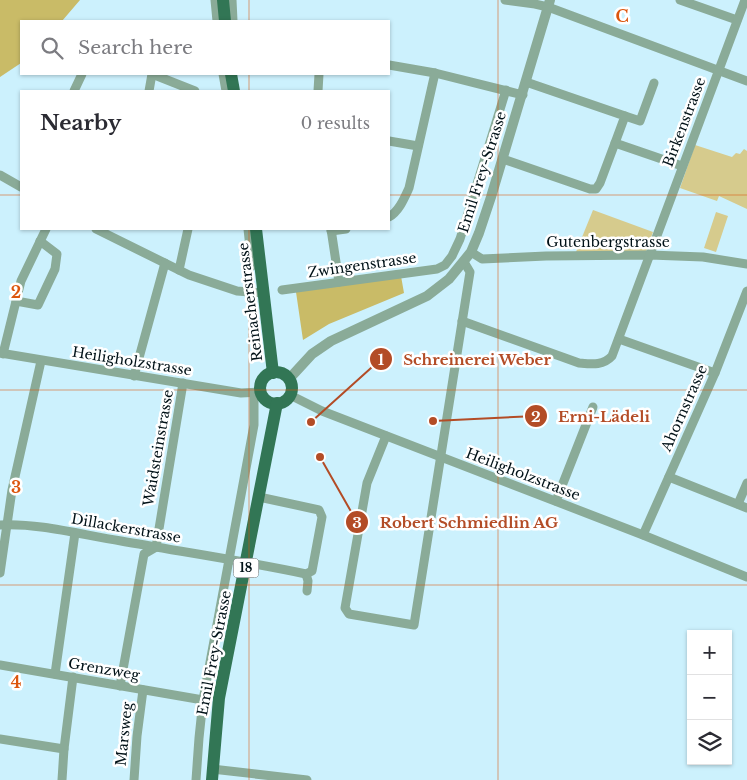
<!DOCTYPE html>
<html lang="en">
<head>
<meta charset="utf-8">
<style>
	body { margin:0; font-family:"Libre Baskerville",serif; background:#f2f2f3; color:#2b2b33 }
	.controls { position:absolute; right:15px; bottom:15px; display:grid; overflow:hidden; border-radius:0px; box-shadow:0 1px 4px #0004 }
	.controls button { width:45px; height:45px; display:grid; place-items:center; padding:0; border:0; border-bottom:1px solid #e1e1e2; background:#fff; color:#2b2b33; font:25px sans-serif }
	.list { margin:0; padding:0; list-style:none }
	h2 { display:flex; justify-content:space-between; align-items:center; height:65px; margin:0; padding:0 20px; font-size:21px }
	h2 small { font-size:16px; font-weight:400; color:#7c7c81 }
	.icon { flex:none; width:28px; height:28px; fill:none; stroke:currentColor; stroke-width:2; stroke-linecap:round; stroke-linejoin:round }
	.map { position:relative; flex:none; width:747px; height:780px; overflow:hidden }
	.search { position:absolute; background:#fff; box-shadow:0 1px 4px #0004; left:20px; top:20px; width:370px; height:55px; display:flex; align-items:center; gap:12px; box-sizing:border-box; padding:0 18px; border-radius:0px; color:#7c7c81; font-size:19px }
	.panel { position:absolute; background:#fff; box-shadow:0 1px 4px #0004; left:20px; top:90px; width:370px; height:140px; border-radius:0px }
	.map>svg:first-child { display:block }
</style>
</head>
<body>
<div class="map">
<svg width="747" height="780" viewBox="0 0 747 780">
	<rect width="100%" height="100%" fill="#ccf1fd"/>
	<!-- green -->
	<g fill="#d6cb8d">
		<path d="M695 145 732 157 736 153 740 154 744 149 747 151V209L719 196 717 201 680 188Z"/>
		<path d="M593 210 653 232 646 252H576Z"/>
		<path d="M716 212 728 216 716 252 704 248Z"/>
	</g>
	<!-- forest -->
	<g fill="#c9bb67">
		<path d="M0 0H80L62 21H21V63L0 77Z"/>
		<path d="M401 276 404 293 329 324 303 340 296 292Z"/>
	</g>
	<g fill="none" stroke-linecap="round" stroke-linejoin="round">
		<!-- minor -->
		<g stroke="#8aab98" stroke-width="9">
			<path d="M215 0 217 21"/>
			<path d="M232 0 233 21"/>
			<path d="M505 0 535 4 548 7 747 81"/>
			<path d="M680 0 737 20"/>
			<path d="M389 65 435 73 523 95"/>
			<path d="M152 74 195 91"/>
			<path d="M223 74 226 91"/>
			<path d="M526 82 625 116 615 143 682 166"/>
			<path d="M74 91 82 74"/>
			<path d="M149 91 152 74"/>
			<path d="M318 91 319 74"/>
			<path d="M625 116 640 121 654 83"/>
			<path d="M389 141 418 146"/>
			<path d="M503 159 590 189H596L600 183 615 143"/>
			<path d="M0 175 21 187"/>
			<path d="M389 217C399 211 404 199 409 188L435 73"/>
			<path d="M96 229 189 275 237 291 264 293"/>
			<path d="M248 229 252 266"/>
			<path d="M331 229 339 282"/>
			<path d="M331 231 346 229"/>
			<path d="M471 252 482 259 546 256 650 255 703 257 747 264"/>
			<path d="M179 270 188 229"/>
			<path d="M282 290 437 269 445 265 452 256 460 239 506 90"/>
			<path d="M16 301 38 305 55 269 57 254 40 241"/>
			<path d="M462 321 579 363C591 364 603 366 612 356L745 0"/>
			<path d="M619 339 715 373"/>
			<path d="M0 353 241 393 261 392"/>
			<path d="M3 354 21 281 46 229"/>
			<path d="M134 376 165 263"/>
			<path d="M290 395 322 411 643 535 747 577"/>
			<path d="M386 436 367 483 345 608 349 614 414 625 470 272 464 262"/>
			<path d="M669 477 747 508"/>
			<path d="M556 501 593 407"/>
			<path d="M738 504 747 483"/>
			<path d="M0 525C40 523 82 535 121 541 183 552 245 561 306 574L312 571 322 517 319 510 259 497"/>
			<path d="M643 535 715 373 747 291"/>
			<path d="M0 573 12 490 41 361"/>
			<path d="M306 574 308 581 307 591"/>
			<path d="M0 665 203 700"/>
			<path d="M55 674 75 533"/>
			<path d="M120 686 144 554 156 547 183 383"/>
			<path d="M0 739 64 749"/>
			<path d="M212 769 307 780"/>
			<path d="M62 780 64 749 73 677"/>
			<path d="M134 780 137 736 143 690"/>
			<path d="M196 780 199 738 203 700 254 425V393"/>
		</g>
		<!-- tertiary -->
		<path stroke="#8aab98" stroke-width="10" d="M289 379 312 354 331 341 427 296 449 279 471 252 479 233 491 197 550 0"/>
		<!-- primary -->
		<g stroke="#327655" stroke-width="12">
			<path d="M223 0 225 21"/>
			<path d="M231 74 234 91"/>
			<path d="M256 229 273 373"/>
			<circle cx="276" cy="388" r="16"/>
			<path d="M212 780 219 698 277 403"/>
		</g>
	</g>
	<!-- grid -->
	<path fill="none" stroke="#dc550d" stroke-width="1" stroke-opacity="0.55" d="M249 0V21M498 0V780M249 74V91M0 195H21M389 195H747M249 229V780M0 390H747M0 585H747"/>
	<g text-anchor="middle" stroke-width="5" stroke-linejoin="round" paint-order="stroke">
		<!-- shield labels -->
		<rect fill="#fff" stroke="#4c585d" stroke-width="1" x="233.5" y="558.5" width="25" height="19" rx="4"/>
		<g font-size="12" font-weight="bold" fill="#001117">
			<text x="246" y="572">18</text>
		</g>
		<!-- street labels -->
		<g font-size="14" fill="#001117" stroke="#fff">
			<text transform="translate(684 122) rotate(-69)" y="5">Birkenstrasse</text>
			<text transform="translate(482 172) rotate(-72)" y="5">Emil Frey-Strasse</text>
			<text x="608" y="247">Gutenbergstrasse</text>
			<text transform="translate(362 265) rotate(-8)" y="5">Zwingenstrasse</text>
			<text transform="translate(250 302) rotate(-97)" y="5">Reinacherstrasse</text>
			<text transform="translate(132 361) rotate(9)" y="5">Heiligholzstrasse</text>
			<text transform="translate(684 408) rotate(-66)" y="5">Ahornstrasse</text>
			<text transform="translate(158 448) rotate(-80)" y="5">Waidsteinstrasse</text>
			<text transform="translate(523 474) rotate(21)" y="5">Heiligholzstrasse</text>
			<text transform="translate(126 528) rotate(10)" y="5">Dillackerstrasse</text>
			<text transform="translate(214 653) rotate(-79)" y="5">Emil Frey-Strasse</text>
			<text transform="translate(104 669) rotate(10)" y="5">Grenzweg</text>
			<text transform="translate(124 734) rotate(-84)" y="5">Marsweg</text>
		</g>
	</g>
	<g font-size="16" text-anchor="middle" font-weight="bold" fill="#dc550d" stroke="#fff" stroke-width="5" stroke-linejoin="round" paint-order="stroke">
		<text x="622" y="22">C</text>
		<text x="16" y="298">2</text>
		<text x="16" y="493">3</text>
		<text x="16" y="688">4</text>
	</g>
	<!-- callouts -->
	<path fill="none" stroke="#b34c26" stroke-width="2" d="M311 422L381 359M433 421L536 416M320 457L357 522"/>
	<g fill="#b34c26" stroke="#fff" stroke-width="2">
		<circle cx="311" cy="422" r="5"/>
		<circle cx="433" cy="421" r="5"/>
		<circle cx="320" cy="457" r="5"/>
		<circle cx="381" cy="359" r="12"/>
		<circle cx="536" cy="416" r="12"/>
		<circle cx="357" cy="522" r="12"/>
	</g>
	<g font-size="15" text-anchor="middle" font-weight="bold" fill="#fff">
		<text x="381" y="365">1</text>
		<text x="536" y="422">2</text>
		<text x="357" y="528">3</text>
	</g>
	<g font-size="15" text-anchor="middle" font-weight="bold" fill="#b34c26" stroke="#fff" stroke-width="5" stroke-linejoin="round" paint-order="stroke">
		<text x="477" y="365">Schreinerei Weber</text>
		<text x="604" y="422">Erni-Lädeli</text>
		<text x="469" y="528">Robert Schmiedlin AG</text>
	</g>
</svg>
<div class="controls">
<button>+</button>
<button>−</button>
<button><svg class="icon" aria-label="layers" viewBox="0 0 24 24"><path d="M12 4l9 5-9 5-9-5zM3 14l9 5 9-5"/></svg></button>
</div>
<div class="search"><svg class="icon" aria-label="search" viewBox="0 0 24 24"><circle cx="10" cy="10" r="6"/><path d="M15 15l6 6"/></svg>Search here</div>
<section class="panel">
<h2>Nearby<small>0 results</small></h2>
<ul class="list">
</ul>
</section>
</div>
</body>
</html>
